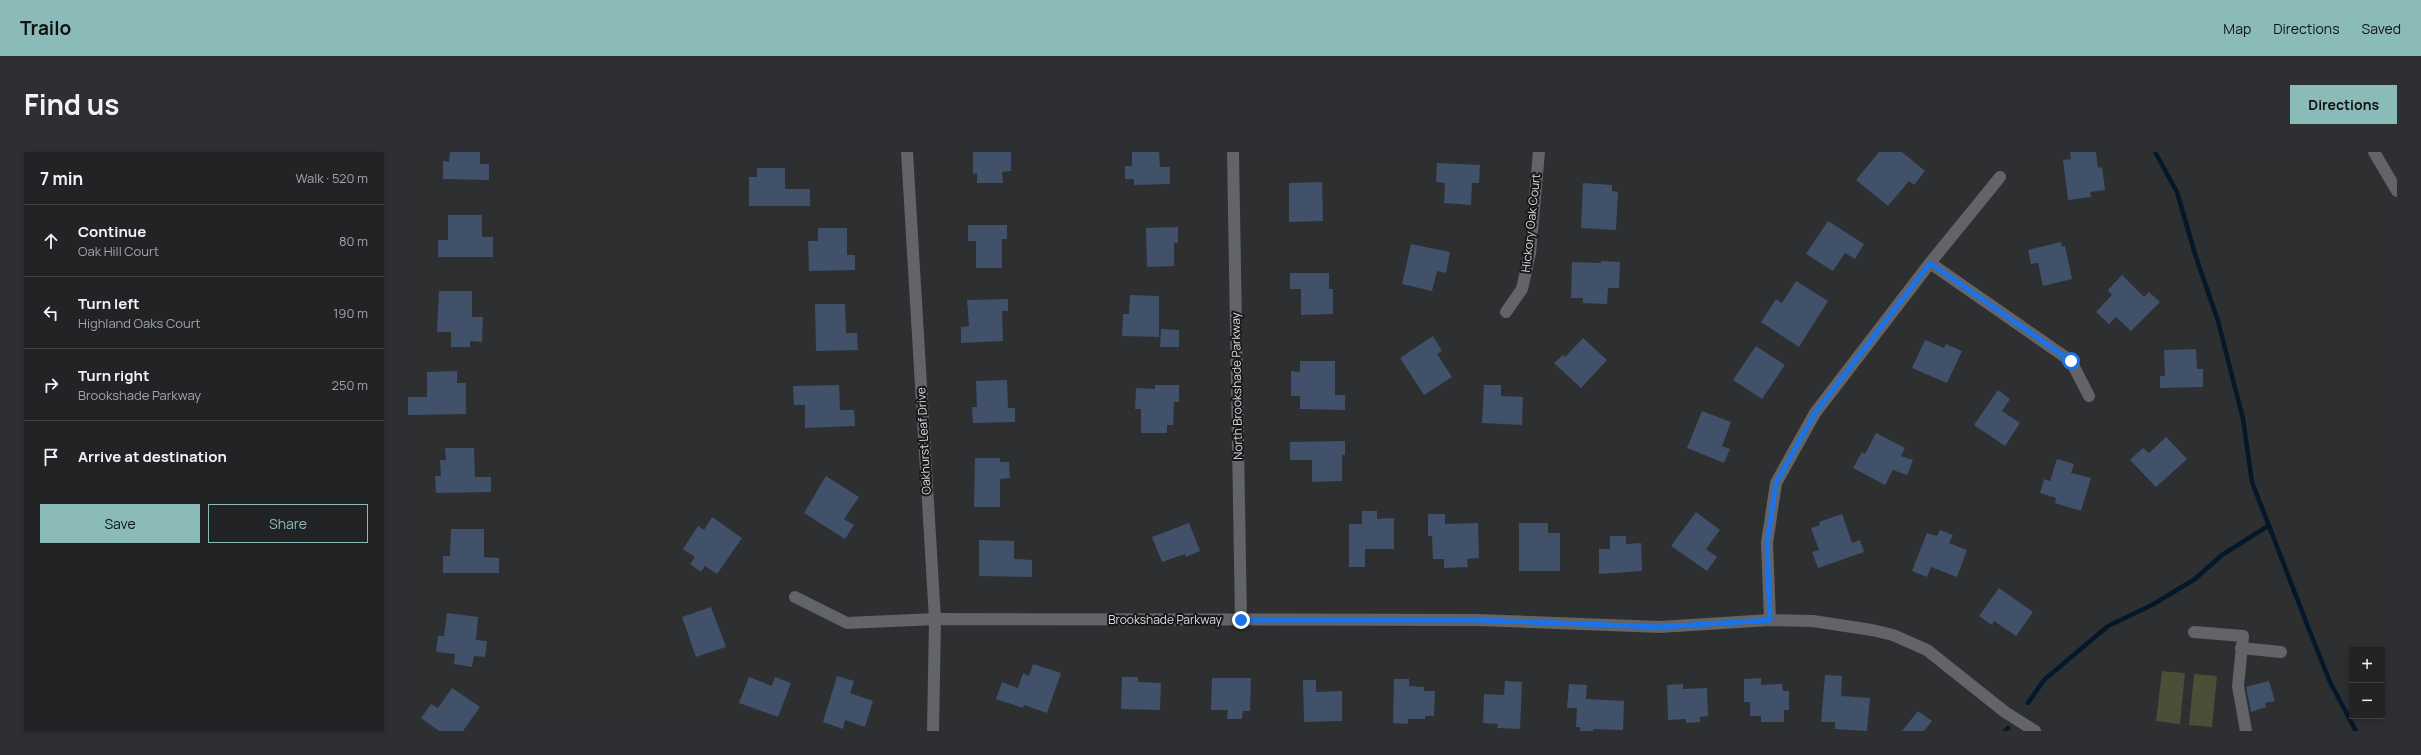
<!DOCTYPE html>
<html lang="en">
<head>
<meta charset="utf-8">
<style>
	body { margin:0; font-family:Manrope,sans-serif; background:#2e2f32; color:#f1f3f6 }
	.controls { position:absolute; right:12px; bottom:12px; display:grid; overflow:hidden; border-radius:0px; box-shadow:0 2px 6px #0003 }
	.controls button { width:36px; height:36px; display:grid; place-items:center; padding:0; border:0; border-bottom:1px solid #3f4042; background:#222325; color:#f1f3f6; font:20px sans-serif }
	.stop { position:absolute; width:12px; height:12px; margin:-9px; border:3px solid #1a73e8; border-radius:50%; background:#fff }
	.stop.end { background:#1a73e8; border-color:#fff; box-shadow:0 1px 4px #0008 }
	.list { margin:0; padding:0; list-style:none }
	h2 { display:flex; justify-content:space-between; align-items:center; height:52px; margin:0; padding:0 16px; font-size:17px }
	h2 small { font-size:13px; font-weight:400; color:#a2a4a7 }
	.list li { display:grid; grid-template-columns:26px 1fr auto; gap:12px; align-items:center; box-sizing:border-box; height:72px; padding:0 16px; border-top:1px solid #3f4042 }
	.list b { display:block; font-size:15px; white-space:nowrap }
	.list p { margin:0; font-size:13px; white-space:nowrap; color:#a2a4a7 }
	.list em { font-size:13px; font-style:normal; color:#a2a4a7 }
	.actions { display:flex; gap:8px; padding:12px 16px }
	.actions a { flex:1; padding:9px 0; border:1px solid #8bbbb9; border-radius:0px; text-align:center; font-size:14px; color:#8bbbb9 }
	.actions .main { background:#8bbbb9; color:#111 }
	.icon { flex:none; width:22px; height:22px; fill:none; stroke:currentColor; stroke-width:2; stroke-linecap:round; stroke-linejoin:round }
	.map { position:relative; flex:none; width:1989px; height:579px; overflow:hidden; border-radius:0px }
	header { display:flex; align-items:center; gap:24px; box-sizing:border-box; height:56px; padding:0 20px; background:#8bbbb9; color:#111 }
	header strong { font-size:19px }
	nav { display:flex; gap:22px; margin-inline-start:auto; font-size:14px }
	.intro { display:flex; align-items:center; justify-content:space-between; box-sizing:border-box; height:96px; padding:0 24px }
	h1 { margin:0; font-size:28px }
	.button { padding:10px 18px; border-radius:0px; background:#8bbbb9; color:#111; font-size:14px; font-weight:700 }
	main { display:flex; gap:24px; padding:0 24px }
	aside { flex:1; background:#222325; border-radius:0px; box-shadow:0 2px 6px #0003 }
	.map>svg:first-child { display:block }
</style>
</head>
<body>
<header>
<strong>Trailo</strong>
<nav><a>Map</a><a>Directions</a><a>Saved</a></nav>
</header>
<div class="intro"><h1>Find us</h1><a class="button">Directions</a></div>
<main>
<aside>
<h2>7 min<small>Walk · 520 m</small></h2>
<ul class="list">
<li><svg class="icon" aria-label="ahead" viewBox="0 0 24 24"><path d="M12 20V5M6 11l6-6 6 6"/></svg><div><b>Continue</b><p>Oak Hill Court</p></div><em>80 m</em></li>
<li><svg class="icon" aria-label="left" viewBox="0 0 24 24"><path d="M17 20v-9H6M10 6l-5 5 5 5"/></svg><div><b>Turn left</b><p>Highland Oaks Court</p></div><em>190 m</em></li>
<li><svg class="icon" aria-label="right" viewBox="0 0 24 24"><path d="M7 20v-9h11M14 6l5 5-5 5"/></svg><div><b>Turn right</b><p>Brookshade Parkway</p></div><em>250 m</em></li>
<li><svg class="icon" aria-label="arrive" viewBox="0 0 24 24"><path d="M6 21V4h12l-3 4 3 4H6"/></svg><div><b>Arrive at destination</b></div></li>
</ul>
<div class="actions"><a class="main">Save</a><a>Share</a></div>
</aside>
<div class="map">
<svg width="1989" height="579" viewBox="0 0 1989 579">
	<rect width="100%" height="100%" fill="#2d2f31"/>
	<!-- green -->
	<g fill="#4c4e37">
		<path d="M1754 519 1777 521 1772 572 1748 569Z"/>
		<path d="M1786 522 1809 524 1804 575 1781 573Z"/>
	</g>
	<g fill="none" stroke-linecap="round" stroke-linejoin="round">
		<!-- stream -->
		<g stroke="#04182a" stroke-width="4.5">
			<path d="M1747 0 1769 40 1787 102 1810 169 1835 267 1844 330 1902 480 1922 530 1948 579"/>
			<path d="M1620 551 1636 528 1700 474 1744 453 1787 427 1814 403 1860 374"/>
			<path d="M1597 579 1600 576"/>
		</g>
	</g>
	<!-- building -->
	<g fill="#405169">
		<path d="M42 0H72V12H81V28L35 27V9L41 10Z"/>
		<path d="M565 0H603V19L594 20 595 31H569V21L565 22Z"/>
		<path d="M724 0H751L752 15H762V32L726 33V27H717V14H724Z"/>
		<path d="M1471 0H1494L1517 19 1506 33 1501 29 1480 54 1448 28Z"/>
		<path d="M1662 0H1688L1690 16 1694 15 1697 38 1682 40 1683 45 1660 48 1655 8 1663 7Z"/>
		<path d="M1029 11 1072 13 1071 31H1064L1063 53 1036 51 1037 31 1028 30Z"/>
		<path d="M349 16H377V37H402V54H341V25H349Z"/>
		<path d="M914 30 915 69 881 70V31Z"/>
		<path d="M1175 31 1204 33V39L1210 40 1208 78 1173 76Z"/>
		<path d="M40 63H74V85H85V105H30V88H40Z"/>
		<path d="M1420 69 1456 92 1447 107 1437 101 1425 119 1398 102Z"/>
		<path d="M560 73H599V87H594V116H568V89H560Z"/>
		<path d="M770 75V91H766V114L739 115 738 76Z"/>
		<path d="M410 76H439V103H447V118L401 119 400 89H410Z"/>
		<path d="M1653 90 1654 95 1657 94 1664 127 1635 134 1630 111 1623 112 1620 98Z"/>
		<path d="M1003 92 1042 100 1038 121 1029 119 1024 139 994 132Z"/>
		<path d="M1193 109 1212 110 1211 136H1200L1199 152 1175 151V146H1163L1164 110 1193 111Z"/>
		<path d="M882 121H921V137H925V162L893 163V137H882Z"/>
		<path d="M1714 123 1736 145 1741 140 1752 150 1723 179 1708 165 1701 172 1688 160 1704 143 1700 138Z"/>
		<path d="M1388 129 1420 149 1391 195 1353 170 1368 147 1374 151Z"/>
		<path d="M31 139H64V165H75L74 190 62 189V195H43V180H29Z"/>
		<path d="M722 143 751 144V185L714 184 715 162H721Z"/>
		<path d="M600 147V159H594L595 189 553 191V175L561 174 559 148Z"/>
		<path d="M407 152H437L438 181H449L450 198 408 199Z"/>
		<path d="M753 177 771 178V195H752Z"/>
		<path d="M1025 184 1034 199 1029 202 1044 225 1016 243 992 206Z"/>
		<path d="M1175 186 1199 208 1173 236 1146 211 1155 203 1157 205Z"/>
		<path d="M1517 188 1536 196 1538 192 1554 199 1539 231 1504 216Z"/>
		<path d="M1348 194 1377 213 1354 247 1325 228Z"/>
		<path d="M1788 197 1789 217H1795V235L1752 236V224H1757L1756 198Z"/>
		<path d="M892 209H927V243H937V258L892 257V244H883V219L892 220Z"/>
		<path d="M49 219V231H58V262L0 263V245H19V220Z"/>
		<path d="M599 228 600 256H607V270L565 271 564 255H569L568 229Z"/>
		<path d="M431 233 432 258H446L447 274 397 276V253H386L385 234Z"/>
		<path d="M747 233H771V250H766L765 273H759V281H733V257H727L728 236 747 237Z"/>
		<path d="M1076 233H1093V244L1115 245 1114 273 1074 271Z"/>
		<path d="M1590 238 1602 247 1594 259 1612 271 1597 294 1566 273Z"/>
		<path d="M1294 259 1323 270 1314 294 1322 297 1316 311 1279 296Z"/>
		<path d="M1468 281 1497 296 1493 304 1505 308 1499 323 1485 318 1477 333 1445 316 1454 300 1457 302Z"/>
		<path d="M1758 285 1779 307 1748 335 1722 308 1735 296 1741 301Z"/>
		<path d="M937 289V303H934V329L904 330V308H882V290Z"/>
		<path d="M37 296H66L67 325H83V340L28 341 27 324H33L32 308H38Z"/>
		<path d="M567 306H592V310H601L602 326 592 327V355H566Z"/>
		<path d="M1649 307 1666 312 1663 321 1683 326 1673 359 1647 351 1648 346 1632 341 1636 327 1642 329Z"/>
		<path d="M418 324 451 345 436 367 446 373 437 387 396 361Z"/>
		<path d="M954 359H969V367L986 366V397H957V415H941V372H954Z"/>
		<path d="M1288 360 1312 378 1298 397 1309 405 1299 419 1263 394Z"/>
		<path d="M1020 362H1037V372L1070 371 1071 406 1059 407 1060 415 1036 416V407H1025L1024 384H1020Z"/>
		<path d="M1434 362 1444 391 1452 388 1456 400 1410 416 1404 400 1411 398 1403 376 1412 373 1411 370Z"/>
		<path d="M304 365 334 386 309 422 297 414 293 420 282 412 287 405 275 397 290 374 296 378Z"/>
		<path d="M781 371 792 399 778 405 777 402 754 410 744 385Z"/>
		<path d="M1111 371H1140V381H1152V419H1111Z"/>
		<path d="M43 377H76V405L91 406V421H35V404H42Z"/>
		<path d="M1532 378 1545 383 1541 391 1559 398 1549 425 1523 415 1519 425 1504 419 1519 381 1529 384Z"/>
		<path d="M1202 384H1218V392L1233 391 1234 419 1191 422V397H1202Z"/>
		<path d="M571 388 606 389V407L624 408V425L571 424Z"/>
		<path d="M1591 436 1625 460 1608 484 1586 469 1584 473 1571 464Z"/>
		<path d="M303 455 318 495 288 505 274 465Z"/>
		<path d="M39 461 70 465 68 488 79 489 77 505 66 504 64 515 46 512 47 502 28 500 30 484H36Z"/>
		<path d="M625 512 653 521 639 561 616 553 615 556 588 547 594 530 610 536 615 521 621 524Z"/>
		<path d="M1417 523 1434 524 1433 544 1462 546 1459 579 1427 577V570H1413Z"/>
		<path d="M429 524 446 529 442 541 465 549 457 575 437 568 435 577 415 570Z"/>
		<path d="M341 525 364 534 367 525 383 531 370 565 331 551Z"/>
		<path d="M714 525H730V530L753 531 752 558 713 557Z"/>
		<path d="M804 526H843L842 559H835L834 567H819L820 558H803Z"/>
		<path d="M1353 526V533L1374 532 1375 539H1381V558H1376V570H1353V564H1342V550H1336V527Z"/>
		<path d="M986 527H1001V534L1016 535V539H1027L1026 564H1017V567H1000V572L985 571Z"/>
		<path d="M895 528H908V540L934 539V569L896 570Z"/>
		<path d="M1097 529 1114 530 1112 577 1089 576 1090 572 1075 571 1076 542 1096 543Z"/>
		<path d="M1861 529 1867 549 1857 551 1858 555 1843 560 1838 535Z"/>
		<path d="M1161 532 1179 533 1178 547 1216 549 1215 578 1185 577V579H1172V575H1168L1169 556H1159Z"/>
		<path d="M1275 532V537L1299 536 1300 564 1292 565V570L1278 571V567L1260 568 1259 533Z"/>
		<path d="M44 536 72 555 55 579H31L13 566 23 552 30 556Z"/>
		<path d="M1510 559 1524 569 1516 579H1494Z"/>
	</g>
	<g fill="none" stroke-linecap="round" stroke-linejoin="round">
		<!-- minor -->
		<g stroke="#626467" stroke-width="12">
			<path d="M499 0 527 467 525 579"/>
			<path d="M825 0 833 468"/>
			<path d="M1966 0 1989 39"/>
			<path d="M1522 111 1663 209 1681 244"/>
			<path d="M1098 160 1114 137 1122 101 1131 0"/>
			<path d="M387 445 439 471 527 467 1070 468 1252 475 1362 468 1405 469 1464 478 1485 483 1519 498 1597 560 1627 579"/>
			<path d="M1362 468 1359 391 1368 331 1407 261 1522 111 1592 25"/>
			<path d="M1786 480 1835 484 1830 534 1838 579"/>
			<path d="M1833 496 1873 500"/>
		</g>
	</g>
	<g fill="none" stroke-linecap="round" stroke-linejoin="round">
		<!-- route -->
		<path stroke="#1a73e8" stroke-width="5" d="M833 468H1070L1252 475 1362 468 1359 391 1368 331 1407 261 1522 111 1663 209"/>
	</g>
	<g text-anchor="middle" stroke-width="4" stroke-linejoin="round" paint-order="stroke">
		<!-- street labels -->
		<g font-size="12" fill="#dbdcde" stroke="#161718">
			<text transform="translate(1123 71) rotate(-84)" y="4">Hickory Oak Court</text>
			<text transform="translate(829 234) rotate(-91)" y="4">North Brookshade Parkway</text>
			<text transform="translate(516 289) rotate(-93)" y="4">Oakhurst Leaf Drive</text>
			<text x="757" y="472">Brookshade Parkway</text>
		</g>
	</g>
</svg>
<div class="controls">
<button>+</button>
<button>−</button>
</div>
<div class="stop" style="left:1663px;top:209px"></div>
<div class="stop end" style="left:833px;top:468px"></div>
</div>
</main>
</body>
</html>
